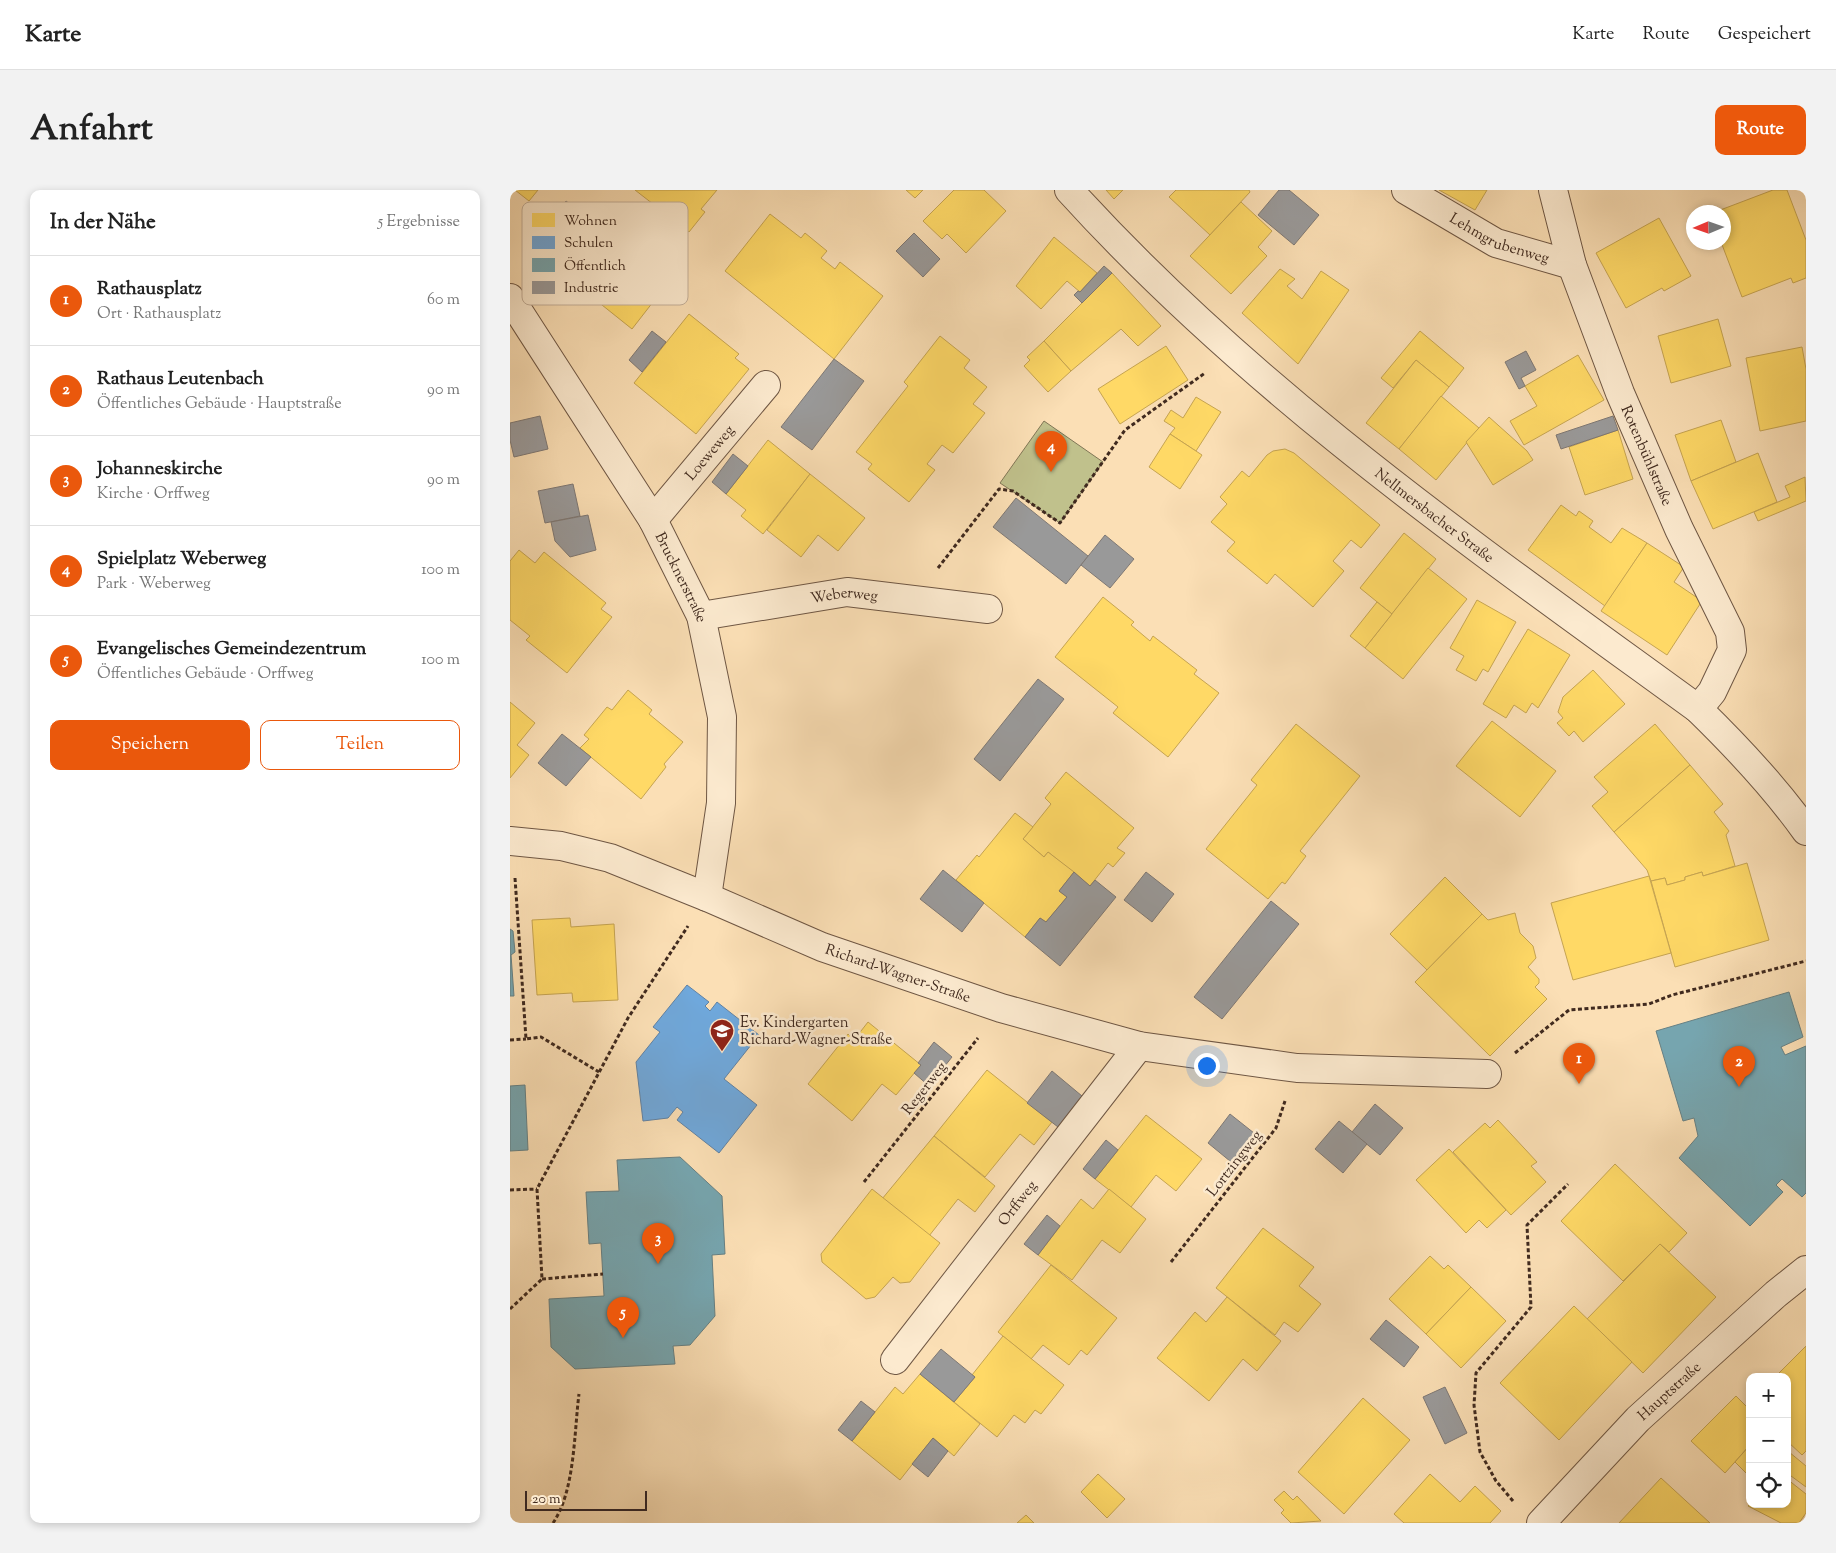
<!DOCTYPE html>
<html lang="de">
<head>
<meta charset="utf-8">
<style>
	body { margin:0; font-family:"Sorts Mill Goudy",serif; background:#f2f2f2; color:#222 }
	.controls { position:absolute; right:15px; bottom:15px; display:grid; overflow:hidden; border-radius:10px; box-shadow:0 2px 8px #0003 }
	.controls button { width:45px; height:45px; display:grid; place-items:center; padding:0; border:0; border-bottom:1px solid #e0e0e0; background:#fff; color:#222; font:25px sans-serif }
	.compass { position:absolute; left:1176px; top:15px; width:45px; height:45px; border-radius:50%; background:#fff; box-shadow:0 2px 8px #0003; rotate:268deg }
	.scale { position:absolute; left:15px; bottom:12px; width:122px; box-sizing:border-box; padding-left:5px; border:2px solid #402a1f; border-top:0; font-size:14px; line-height:18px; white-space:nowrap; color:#402a1f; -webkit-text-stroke:4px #fceacf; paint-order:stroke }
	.you { position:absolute; left:696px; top:875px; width:18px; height:18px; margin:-12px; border:4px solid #fff; border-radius:50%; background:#1a73e8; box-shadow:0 0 0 8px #1a73e833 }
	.badge { display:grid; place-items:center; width:32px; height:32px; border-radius:50%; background:#ea580c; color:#fff; font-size:16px; font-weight:700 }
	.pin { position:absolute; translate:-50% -41px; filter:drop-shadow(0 1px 2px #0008) }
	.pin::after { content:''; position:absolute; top:26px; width:18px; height:15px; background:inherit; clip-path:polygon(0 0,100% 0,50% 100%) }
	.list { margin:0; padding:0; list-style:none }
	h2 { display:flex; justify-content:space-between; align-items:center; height:65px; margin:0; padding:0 20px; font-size:21px }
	h2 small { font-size:16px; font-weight:400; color:#767676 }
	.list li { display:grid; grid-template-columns:32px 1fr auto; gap:15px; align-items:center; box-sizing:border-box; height:90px; padding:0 20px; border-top:1px solid #e0e0e0 }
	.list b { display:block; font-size:19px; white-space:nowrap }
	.list p { margin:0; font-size:16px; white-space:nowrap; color:#767676 }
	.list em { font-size:16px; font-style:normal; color:#767676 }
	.actions { display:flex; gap:10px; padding:15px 20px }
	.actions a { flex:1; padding:11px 0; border:1px solid #ea580c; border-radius:10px; text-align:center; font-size:18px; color:#ea580c }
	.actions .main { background:#ea580c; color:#fff }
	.icon { flex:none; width:28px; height:28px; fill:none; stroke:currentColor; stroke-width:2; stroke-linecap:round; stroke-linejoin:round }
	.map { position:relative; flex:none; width:1296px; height:1333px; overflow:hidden; border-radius:10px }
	header { display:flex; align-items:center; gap:30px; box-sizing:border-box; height:70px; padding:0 25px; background:#fff; border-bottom:1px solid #e0e0e0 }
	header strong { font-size:24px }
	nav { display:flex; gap:28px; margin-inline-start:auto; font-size:18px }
	.intro { display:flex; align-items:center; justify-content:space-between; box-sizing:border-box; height:120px; padding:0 30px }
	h1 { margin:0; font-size:35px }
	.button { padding:12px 22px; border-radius:10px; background:#ea580c; color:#fff; font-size:18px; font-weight:700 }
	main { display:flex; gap:30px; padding:0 30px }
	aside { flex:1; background:#fff; border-radius:10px; box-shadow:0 2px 8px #0003 }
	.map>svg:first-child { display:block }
</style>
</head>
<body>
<header>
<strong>Karte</strong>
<nav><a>Karte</a><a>Route</a><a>Gespeichert</a></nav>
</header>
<div class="intro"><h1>Anfahrt</h1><a class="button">Route</a></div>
<main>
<aside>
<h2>In der Nähe<small>5 Ergebnisse</small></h2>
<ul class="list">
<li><span class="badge">1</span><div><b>Rathausplatz</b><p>Ort · Rathausplatz</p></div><em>60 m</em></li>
<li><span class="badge">2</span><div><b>Rathaus Leutenbach</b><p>Öffentliches Gebäude · Hauptstraße</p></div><em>90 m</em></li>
<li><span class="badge">3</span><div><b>Johanneskirche</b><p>Kirche · Orffweg</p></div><em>90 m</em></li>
<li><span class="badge">4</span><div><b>Spielplatz Weberweg</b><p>Park · Weberweg</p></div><em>100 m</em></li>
<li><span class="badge">5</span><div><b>Evangelisches Gemeindezentrum</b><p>Öffentliches Gebäude · Orffweg</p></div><em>100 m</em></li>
</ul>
<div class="actions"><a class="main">Speichern</a><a>Teilen</a></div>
</aside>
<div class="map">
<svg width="1296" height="1333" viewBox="0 0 1296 1333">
	<rect width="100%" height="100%" fill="#fbdfb5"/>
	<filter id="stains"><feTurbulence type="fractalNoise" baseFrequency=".004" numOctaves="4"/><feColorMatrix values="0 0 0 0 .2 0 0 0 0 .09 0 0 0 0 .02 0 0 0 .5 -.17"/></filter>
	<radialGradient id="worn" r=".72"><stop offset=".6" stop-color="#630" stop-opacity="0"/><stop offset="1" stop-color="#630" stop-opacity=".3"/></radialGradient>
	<!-- green -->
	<path fill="#c0c18c" stroke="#807656" d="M534 231 593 272 550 333 490 293Z"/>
	<!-- homes -->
	<g fill="#ffd966" stroke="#c6a451">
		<path d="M5 0H28L19 11Z"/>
		<path d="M125 0H207L191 19 195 22 179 42Z"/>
		<path d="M396 0H413L405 8Z"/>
		<path d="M444 0H474L496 21 456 63 437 44 432 49 413 31Z"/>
		<path d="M596 0H613L604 9Z"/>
		<path d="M666 0H739L740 2 700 45 659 7Z"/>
		<path d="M929 0H977L965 20Z"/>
		<path d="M1263 0H1277L1296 50V88L1283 93 1281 88 1232 107 1211 52H1214V22H1205Z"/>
		<path d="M731 12 762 41 748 57 757 66 721 104 680 66Z"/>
		<path d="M260 24 291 48 295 43 317 61 311 68 325 79 330 72 373 106 324 169 215 81Z"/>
		<path d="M1149 28 1181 86 1154 101 1152 98 1116 118 1086 63Z"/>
		<path d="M544 47 587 83 570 102 557 91 531 119 506 96Z"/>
		<path d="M130 58 164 85 122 139 87 111Z"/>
		<path d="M770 79 785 89 777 96 792 109 811 81 839 100 788 174 732 123Z"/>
		<path d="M602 83 651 136 628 156 611 139 561 181 534 151Z"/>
		<path d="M179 124 229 164 225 168 239 179 186 244 124 193Z"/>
		<path d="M1208 129 1221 176 1161 193 1148 146Z"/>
		<path d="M910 141 954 178 939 197 906 170 883 198 871 188Z"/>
		<path d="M430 146 460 170 454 178 477 197 463 214 475 223 443 263 432 255 417 274 425 280 399 312 358 279 362 274 346 262 398 196 394 192Z"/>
		<path d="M534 151 561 181 538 202 514 176 520 170 517 167Z"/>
		<path d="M656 156 678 190 610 234 588 199Z"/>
		<path d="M1292 157 1296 179V231L1250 241 1236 168Z"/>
		<path d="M1068 165 1094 210 1014 255 1000 231 1027 216 1015 196Z"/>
		<path d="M906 170 939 197 889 259 856 233Z"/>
		<path d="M931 206 969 238 926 290 889 259Z"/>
		<path d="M686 207 711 222 686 261 660 244 665 238 654 231 661 220 673 228Z"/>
		<path d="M979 227 1017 261 1023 270 983 295 956 252Z"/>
		<path d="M1211 230 1226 272 1181 291 1165 245Z"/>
		<path d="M1108 240 1123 289 1075 305 1059 257Z"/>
		<path d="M660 244 692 265 670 299 639 277Z"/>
		<path d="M258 250 300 284 253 344 231 326 236 320 216 304Z"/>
		<path d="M775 259 784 263 870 335 851 358 841 350 823 371 834 381 803 417 765 384 757 394 717 361 725 352 701 332 717 314 710 307 732 281 739 287 757 265 763 261Z"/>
		<path d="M1248 263 1267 312 1203 339 1181 291Z"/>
		<path d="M300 284 355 328 328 361 308 345 291 367 257 340Z"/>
		<path d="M1295 287 1296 311 1248 331 1244 322 1280 307 1275 296Z"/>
		<path d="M1051 315 1066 326 1069 321 1083 331 1079 337 1101 353 1112 338 1137 353 1095 416 1018 360Z"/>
		<path d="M894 343 926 369 882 424 850 398Z"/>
		<path d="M1137 353 1174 377 1164 392 1192 411 1157 465 1091 421Z"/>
		<path d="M9 360 25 373 34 362 96 413 91 419 102 427 57 483 16 450 20 446 0 430V371Z"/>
		<path d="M918 378 957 409 893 489 855 458Z"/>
		<path d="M593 407 624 432 621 435 640 451 643 446 687 480 684 484 709 503 658 567 603 523 608 517 545 467Z"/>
		<path d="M967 410 1006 432 978 482 973 479 966 491 946 480 954 466 940 458Z"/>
		<path d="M867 412 882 424 855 458 840 446Z"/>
		<path d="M1018 439 1060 465 1028 518 1022 513 1016 523 1004 515 996 528 973 514Z"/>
		<path d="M1083 480 1115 514 1073 552 1064 541 1059 546 1047 533 1053 528 1048 522 1053 507Z"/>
		<path d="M118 500 142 520 139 524 173 552 154 574 156 577 131 609 70 558 79 549 74 545 97 517 102 520Z"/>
		<path d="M0 512 25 533 7 555 19 565 0 588Z"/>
		<path d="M982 531 1046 581 1010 627 946 576Z"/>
		<path d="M786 534 850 586 790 661 796 666 775 694 772 692 758 709 696 659 747 595 741 590Z"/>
		<path d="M1145 534 1180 575 1104 642 1082 616 1098 602 1084 587Z"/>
		<path d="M1180 575 1213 614 1204 622 1219 641 1216 645 1225 676 1193 686 1192 682 1175 687V690L1157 695 1155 688 1141 691 1137 680 1104 642Z"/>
		<path d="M556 582 624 638 607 658 615 663 603 677 598 673 580 696 538 662 534 667 513 649 541 614 535 608Z"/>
		<path d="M505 623 523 637 513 649 534 667 538 662 564 682 549 701 557 707 536 732 530 728 515 747 446 690 467 665 469 667Z"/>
		<path d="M1237 673 1259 750 1165 777 1141 691 1155 688 1157 695 1175 690V687L1192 682 1193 686Z"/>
		<path d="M1139 686 1161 763 1063 790 1041 713Z"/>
		<path d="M935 687 972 724 917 780 880 744Z"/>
		<path d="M1005 723 1010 743 1023 756 1026 768 1018 777 1029 789V793L1025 797 1037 809 980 866 905 792 972 724 978 730Z"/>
		<path d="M60 728 61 737 104 734 108 810 63 812 62 803 27 805 22 730Z"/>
		<path d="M358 832 411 875 386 905 372 894 342 931 298 894 338 844 344 850Z"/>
		<path d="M477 880 542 932 524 955 510 944 475 987 424 946Z"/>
		<path d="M636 925 692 969 666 1001 646 985 621 1017 585 989Z"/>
		<path d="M988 930 1027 972 1021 976 1036 992 1001 1025 943 962 975 933 980 938Z"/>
		<path d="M424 946 485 996 465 1022 448 1009 419 1046 372 1009Z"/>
		<path d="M939 959 996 1020 977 1038 969 1030 956 1043 906 990Z"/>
		<path d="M1105 974 1177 1043 1159 1062 1150 1054 1113 1091 1051 1031Z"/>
		<path d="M362 999 430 1053 400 1092 390 1093 383 1087 365 1107 356 1109 312 1072 311 1064Z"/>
		<path d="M599 999 636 1029 610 1063 592 1050 562 1090 528 1065 571 1009 583 1019Z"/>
		<path d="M753 1038 804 1077 789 1096 811 1114 788 1142 774 1132 765 1145 706 1098Z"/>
		<path d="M1150 1054 1206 1107 1133 1183 1077 1129Z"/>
		<path d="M920 1066 934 1079 938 1075 961 1097 916 1144 879 1109Z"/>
		<path d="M541 1075 607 1128 577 1165 571 1160 559 1175 533 1155 521 1169 488 1142Z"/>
		<path d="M961 1097 996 1131 951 1178 916 1144Z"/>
		<path d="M717 1107 771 1151 747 1181 733 1169 699 1211 647 1168 685 1122 696 1132Z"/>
		<path d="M1064 1116 1122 1172 1049 1250 990 1193Z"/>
		<path d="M493 1146 554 1195 531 1224 525 1220 515 1233 504 1225 487 1247 444 1212 465 1187 462 1185Z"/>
		<path d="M1296 1156V1261L1292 1265 1277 1251V1187H1265Z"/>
		<path d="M410 1184 470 1234 444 1266 423 1248 390 1290 342 1251 385 1197 393 1204Z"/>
		<path d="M1226 1206 1240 1220V1255L1215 1283 1181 1251Z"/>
		<path d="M853 1208 900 1250 834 1324 788 1282Z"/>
		<path d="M1240 1255V1287L1225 1272Z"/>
		<path d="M1279 1262 1296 1276V1297L1277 1283V1264Z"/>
		<path d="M588 1284 615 1309 597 1328 571 1302Z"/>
		<path d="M920 1284 950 1312 965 1296 991 1321 980 1333H894L884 1324Z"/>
		<path d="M1151 1288 1200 1333H1109Z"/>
		<path d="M1277 1289 1296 1304V1323L1289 1333H1271L1238 1316 1240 1314H1277Z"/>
		<path d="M774 1301 783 1310 787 1306 811 1331 781 1333 771 1323 774 1320 764 1310Z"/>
		<path d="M516 1325 524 1333H507Z"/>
	</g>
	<!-- schools -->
	<path fill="#6fa8dc" stroke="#6182a3" d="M177 795 199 812 195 816 200 821 207 812 249 845 214 889 247 915 209 963 167 930 173 922 167 917 158 928 133 931 126 872 150 842 143 837Z"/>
	<!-- public -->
	<g fill="#76a5af" stroke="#668084">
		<path d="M0 739 3 741 5 762 1 765 4 806H0Z"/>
		<path d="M1279 802 1293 847 1271 857 1275 865 1296 856V1003L1292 1007 1272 989 1266 995 1273 1002 1240 1036 1169 968 1188 946 1184 928 1173 931 1146 841Z"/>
		<path d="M15 895 18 960 0 961V896Z"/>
		<path d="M170 967 212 1006 215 1064 202 1065 205 1126 180 1155 163 1156 165 1174 65 1179 41 1157 39 1109 94 1106 91 1053 79 1054 76 1002 109 1001 107 970Z"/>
	</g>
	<!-- industry -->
	<g fill="#999" stroke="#7e7874">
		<path d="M769 0H779L809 25 784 55 748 25Z"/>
		<path d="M56 11 84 33 61 62 33 40Z"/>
		<path d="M404 43 430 69 413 87 386 61Z"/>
		<path d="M594 76 602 83 572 113 564 105 568 101 570 102Z"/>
		<path d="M142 141 156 152 132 182 119 170Z"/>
		<path d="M1016 161 1026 180 1011 188 1015 196 1009 199 995 172Z"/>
		<path d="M324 169 354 191 302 260 271 237Z"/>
		<path d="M30 226 38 259 4 267 0 250V233Z"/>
		<path d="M1103 226 1108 240 1051 259 1046 245Z"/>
		<path d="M223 264 238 276 216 304 202 292Z"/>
		<path d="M63 294 70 326 35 333 28 301Z"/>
		<path d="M506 308 578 366 556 394 483 337Z"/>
		<path d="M78 325 86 360 60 367 45 351 41 332Z"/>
		<path d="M595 345 624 369 600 398 571 375Z"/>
		<path d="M528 489 554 509 490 591 464 569Z"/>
		<path d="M52 544 81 567 56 596 28 573Z"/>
		<path d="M433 680 474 713 452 742 410 709Z"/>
		<path d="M564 682 580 696 585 690 606 707 550 776 515 747 530 728 536 732 557 707 549 701Z"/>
		<path d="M636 682 664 704 642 732 614 710Z"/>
		<path d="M761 711 789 734 712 829 684 807Z"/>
		<path d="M424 852 442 867 419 896 404 883 411 875 408 873Z"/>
		<path d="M542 881 572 906 548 937 517 913Z"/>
		<path d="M865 914 893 938 870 965 842 942Z"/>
		<path d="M720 924 749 947 726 976 698 953Z"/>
		<path d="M829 931 857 954 833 983 805 959Z"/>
		<path d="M596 950 608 960 585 989 573 979Z"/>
		<path d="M537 1025 550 1036 528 1065 514 1054Z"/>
		<path d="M876 1130 909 1157 894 1177 860 1149Z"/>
		<path d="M431 1159 465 1187 444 1212 410 1184Z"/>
		<path d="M935 1197 957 1243 935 1254 913 1207Z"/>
		<path d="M351 1211 365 1222 342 1251 328 1240Z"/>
		<path d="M423 1248 438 1261 418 1287 402 1274Z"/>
	</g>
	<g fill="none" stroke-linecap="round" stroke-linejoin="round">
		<defs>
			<g id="minor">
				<path id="s1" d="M896 0 986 53 1062 75"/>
				<path id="s2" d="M1043 0 1062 75 1110 203 1169 339 1220 442 1222 460 1202 502 1188 519"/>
				<path id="s3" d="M0 108 143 330 191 426 212 527 211 613 197 707"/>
				<path id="s4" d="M143 330 256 195"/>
				<path id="s5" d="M191 426 337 402 478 419"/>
				<path id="s6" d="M0 651 51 656 100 668 197 707 312 757 491 818 629 856 787 878 977 884"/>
				<path id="s7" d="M385 1170 629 856"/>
			</g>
			<g id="tertiary">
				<path id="s8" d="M559 0C744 204 967 358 1188 519 1228 558 1264 596 1296 641"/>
				<path id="s9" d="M1031 1333 1128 1229 1266 1104 1296 1080"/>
			</g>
		</defs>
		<!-- minor casing -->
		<use href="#minor" stroke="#6f5744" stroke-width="30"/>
		<!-- tertiary casing -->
		<use href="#tertiary" stroke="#6f5744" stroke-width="30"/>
		<!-- path -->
		<g stroke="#402a1f" stroke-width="3" stroke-dasharray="4 2.5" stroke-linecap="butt">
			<path d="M428 378 489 299 503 301 550 333 615 240 695 183"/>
			<path d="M5 688 16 849 31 847 89 882"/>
			<path d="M0 850 16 849"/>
			<path d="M1005 863 1059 820 1139 814 1162 805 1296 771"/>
			<path d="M354 992 468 848"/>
			<path d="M0 1000 27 999"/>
			<path d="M661 1072 766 938 775 911"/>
			<path d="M32 1089 93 1084"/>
			<path d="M0 1119 32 1089 27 999 118 828 178 736"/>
			<path d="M1003 1311 986 1291 970 1262 964 1215 966 1183 1021 1117 1017 1035 1058 994"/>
			<path d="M43 1333C65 1301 64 1243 69 1204"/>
		</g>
		<!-- minor -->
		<use href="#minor" stroke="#fceacf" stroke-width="28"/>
		<!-- tertiary -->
		<use href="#tertiary" stroke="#fceacf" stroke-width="28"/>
	</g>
	<!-- icons -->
	<defs>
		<symbol id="school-pin" viewBox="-11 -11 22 30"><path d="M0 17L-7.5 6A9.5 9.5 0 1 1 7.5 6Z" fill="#8f2418" stroke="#fceacf"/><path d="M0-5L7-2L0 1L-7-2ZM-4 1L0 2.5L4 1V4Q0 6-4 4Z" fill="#fff"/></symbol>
	</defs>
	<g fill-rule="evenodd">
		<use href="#school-pin" x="198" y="827" width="28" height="38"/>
	</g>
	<g text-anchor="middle" stroke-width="5" stroke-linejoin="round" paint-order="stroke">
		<!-- street labels -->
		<g font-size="15" fill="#402a1f" stroke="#fceacf">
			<text dy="5" stroke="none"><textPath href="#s1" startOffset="106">Lehmgrubenweg</textPath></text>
			<text dy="5" stroke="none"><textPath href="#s4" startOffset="88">Loeweweg</textPath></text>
			<text dy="5" stroke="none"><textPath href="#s2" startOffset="282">Rotenbühlstraße</textPath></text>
			<text dy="5" stroke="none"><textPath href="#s8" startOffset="490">Nellmersbacher Straße</textPath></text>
			<text dy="5" stroke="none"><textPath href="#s3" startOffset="328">Brucknerstraße</textPath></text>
			<text dy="5" stroke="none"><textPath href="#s5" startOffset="145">Weberweg</textPath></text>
			<text dy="5" stroke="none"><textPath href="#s6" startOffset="412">Richard-Wagner-Straße</textPath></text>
			<text transform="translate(414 898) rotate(-52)" y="5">Regerweg</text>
			<text transform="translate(724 973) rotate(-52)" y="5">Lortzingweg</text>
			<text dy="5" stroke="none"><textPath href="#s7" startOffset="199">Orffweg</textPath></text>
			<text dy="5" stroke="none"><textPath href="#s9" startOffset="184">Hauptstraße</textPath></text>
		</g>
		<!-- poi labels -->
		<g font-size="15" fill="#402a1f" stroke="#fceacf" text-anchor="start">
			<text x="230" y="837">Ev. Kindergarten<tspan x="230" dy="17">Richard-Wagner-Straße</tspan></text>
		</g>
	</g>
	<!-- legend -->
	<rect x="12" y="12" width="166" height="103" rx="8" fill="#fceacf" stroke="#c4b09a" stroke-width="1"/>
	<rect x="22" y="23" width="23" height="14" fill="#ffd966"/>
	<rect x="22" y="46" width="23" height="13" fill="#6fa8dc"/>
	<rect x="22" y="68" width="23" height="14" fill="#76a5af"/>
	<rect x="22" y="91" width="23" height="13" fill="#999"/>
	<g font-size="14" fill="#402a1f">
		<text x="54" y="35">Wohnen</text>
		<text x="54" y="57">Schulen</text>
		<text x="54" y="80">Öffentlich</text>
		<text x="54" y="102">Industrie</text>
	</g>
	<rect width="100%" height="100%" filter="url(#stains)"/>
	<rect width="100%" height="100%" fill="url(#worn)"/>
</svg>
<div class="controls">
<button>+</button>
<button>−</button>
<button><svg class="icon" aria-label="locate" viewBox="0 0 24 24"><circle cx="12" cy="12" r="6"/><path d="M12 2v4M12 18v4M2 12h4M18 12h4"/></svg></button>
</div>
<svg class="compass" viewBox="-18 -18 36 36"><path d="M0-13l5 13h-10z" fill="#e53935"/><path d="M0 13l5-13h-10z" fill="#767676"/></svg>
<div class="scale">20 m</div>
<div class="you"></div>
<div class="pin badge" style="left:1069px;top:894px">1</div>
<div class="pin badge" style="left:1229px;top:897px">2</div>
<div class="pin badge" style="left:148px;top:1074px">3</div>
<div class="pin badge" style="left:541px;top:282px">4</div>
<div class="pin badge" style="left:113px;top:1148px">5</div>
</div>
</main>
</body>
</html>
